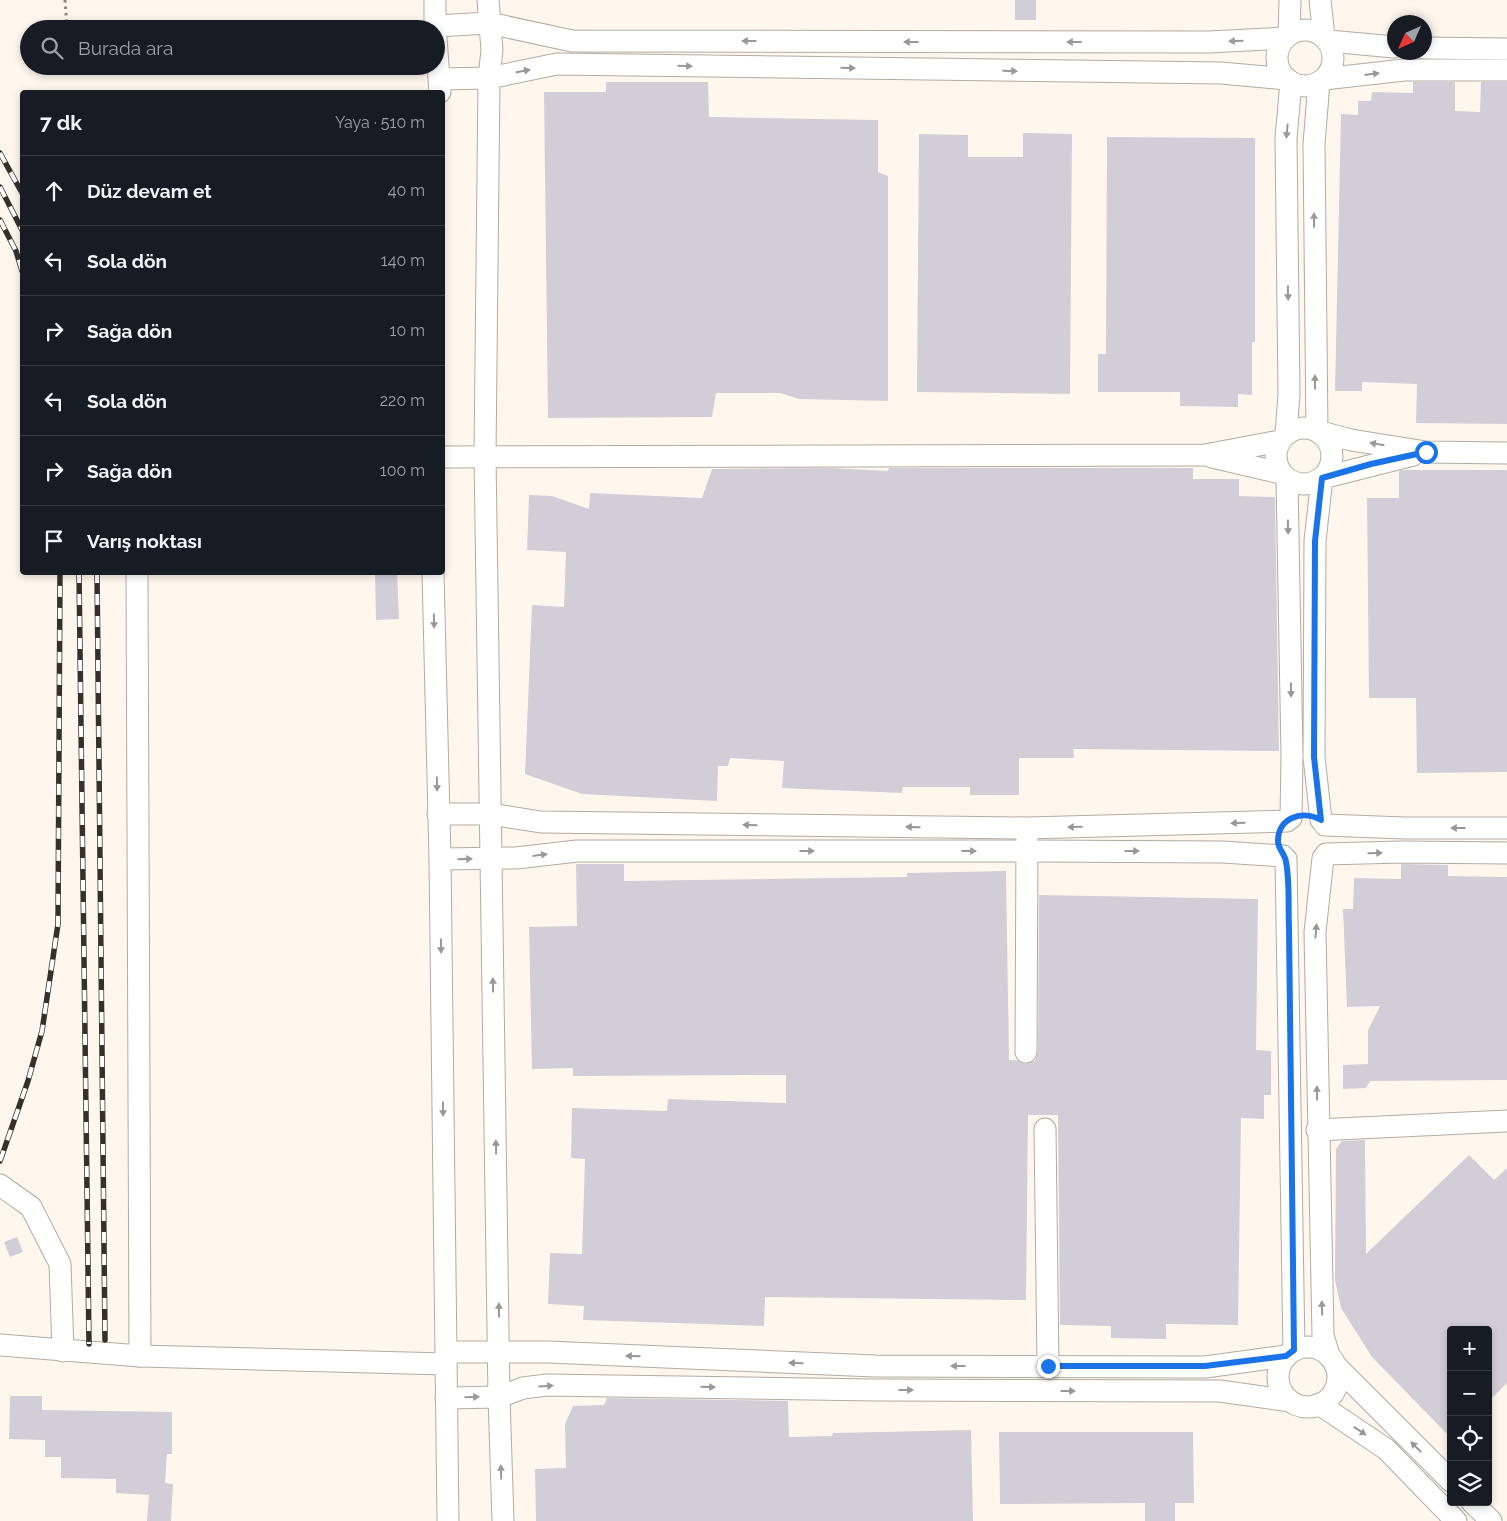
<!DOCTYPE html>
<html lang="tr">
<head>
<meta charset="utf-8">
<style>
	body { margin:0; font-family:Raleway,sans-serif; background:#20242c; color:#f1f3f6 }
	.controls { position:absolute; right:15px; bottom:15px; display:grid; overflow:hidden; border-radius:5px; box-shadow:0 2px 8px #0003 }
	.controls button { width:45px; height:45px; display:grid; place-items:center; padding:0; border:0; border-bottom:1px solid #363941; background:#171b24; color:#f1f3f6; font:25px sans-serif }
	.compass { position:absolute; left:1387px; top:15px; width:45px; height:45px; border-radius:50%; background:#171b24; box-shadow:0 2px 8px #0003; rotate:225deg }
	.stop { position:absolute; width:15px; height:15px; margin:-11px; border:4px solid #1a73e8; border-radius:50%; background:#fff }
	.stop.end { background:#1a73e8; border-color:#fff; box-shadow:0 1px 5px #0008 }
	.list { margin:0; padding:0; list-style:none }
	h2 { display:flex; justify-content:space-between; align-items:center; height:65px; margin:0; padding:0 20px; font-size:21px }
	h2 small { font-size:16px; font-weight:400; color:#9ea1a6 }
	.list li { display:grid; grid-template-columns:32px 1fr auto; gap:15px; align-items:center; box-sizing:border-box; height:70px; padding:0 20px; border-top:1px solid #363941 }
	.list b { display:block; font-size:19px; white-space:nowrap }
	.list em { font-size:16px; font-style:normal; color:#9ea1a6 }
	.icon { flex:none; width:28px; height:28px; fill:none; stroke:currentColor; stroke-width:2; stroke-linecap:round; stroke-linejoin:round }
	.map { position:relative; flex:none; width:1507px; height:1521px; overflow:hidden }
	.search { position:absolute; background:#171b24; box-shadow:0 2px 8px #0003; left:20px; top:20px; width:425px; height:55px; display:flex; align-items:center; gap:12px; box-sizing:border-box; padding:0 18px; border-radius:28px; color:#9ea1a6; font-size:19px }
	.panel { position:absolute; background:#171b24; box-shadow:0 2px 8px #0003; left:20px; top:90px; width:425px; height:485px; border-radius:5px }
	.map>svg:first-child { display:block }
</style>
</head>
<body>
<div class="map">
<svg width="1507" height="1521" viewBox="0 0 1507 1521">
	<rect width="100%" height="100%" fill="#fff7ee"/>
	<!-- building -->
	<g fill="#d2ced8">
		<rect x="1015" y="0" width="21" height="20"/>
		<path d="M606 82H708L709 117 878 120V172L888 176V401L799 399 780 393H716L712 417 548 418 544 92H606Z"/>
		<path d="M1413 82H1455V111L1480 112 1481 82H1507V424L1416 423 1417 384 1362 382V391H1335L1341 114 1358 115V101H1371L1372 92 1413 93Z"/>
		<path d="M1023 133 1072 134 1070 394 917 392 919 134 968 135V157H1023Z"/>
		<path d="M1107 137 1255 138V342H1252V395L1238 394V407L1180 406V392H1098V354H1106Z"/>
		<path d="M832 468 888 471 889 468H1193V479H1239V496L1275 497 1279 751 1073 749 1074 758H1019V795H970V787H903L902 793 782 788 784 761 730 758 728 766H718L717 801 582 794 525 774 532 605 564 607 566 552 527 550 529 495 552 496 589 509 590 493 702 498 712 469Z"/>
		<path d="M1403 470H1507V772L1417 773 1416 698H1369L1367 498H1399V471Z"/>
		<path d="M375 572H397L399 619 376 620Z"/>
		<path d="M576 864H624V881L907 877V873L1006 871 1009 1060H1017L1025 1064 1035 1061 1038 1052 1039 895 1258 899 1256 1050 1271 1051V1095H1264V1119L1241 1118 1238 1325 1166 1324V1339L1111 1338V1326L1060 1325 1058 1115H1028L1026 1300 765 1297 764 1326 583 1320 584 1306 548 1304 550 1253 582 1254 585 1159 571 1158 572 1108 667 1111 668 1099 786 1103V1075L573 1076V1068L532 1069 529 927 577 926Z"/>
		<path d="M1401 864 1448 865V876L1507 877V1080L1370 1081 1366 1088 1343 1089V1065L1368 1064V1030L1380 1006 1347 1007 1343 909H1353L1354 878 1401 879Z"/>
		<path d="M1365 1140 1366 1254 1469 1155 1494 1180 1507 1168V1383L1488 1402V1330H1451V1438L1372 1357 1341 1308 1335 1280 1336 1149 1342 1141Z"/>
		<path d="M17 1237 23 1252 10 1257 4 1242Z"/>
		<path d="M10 1396H42V1410L172 1412V1454H167L165 1483 173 1484 171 1521H147L149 1495 116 1493V1479L61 1478V1457H45V1440L9 1439Z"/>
		<path d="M607 1398 788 1401 789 1437 832 1436 833 1433 971 1430 973 1521H536L535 1469 566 1468 565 1424 573 1406 604 1405Z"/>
		<path d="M999 1432H1193L1194 1503H1175V1521H1145V1503L1000 1504Z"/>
	</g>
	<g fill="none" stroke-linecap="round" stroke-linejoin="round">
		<defs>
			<g id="minor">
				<path d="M435 0V29"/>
				<path d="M488 0 492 50 489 78 485 456 499 1397 503 1521"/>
				<path d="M1320 0 1324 37"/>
				<path d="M435 26 489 23 572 41 1209 42 1285 38"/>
				<circle cx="1305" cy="58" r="28"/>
				<path d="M1289 35 1290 0"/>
				<path d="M436 38 440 92"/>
				<path d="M1329 41 1394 47"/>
				<path d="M1424 48 1507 49"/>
				<path d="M440 79 489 78 557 64 1221 73 1287 79"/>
				<path d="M1324 79 1404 70H1507"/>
				<path d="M1319 82 1314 144 1317 431 1351 440 1426 452 1507 453"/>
				<circle cx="1304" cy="456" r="28"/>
				<path d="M1286 434 1289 394 1286 138 1291 82"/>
				<path d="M442 457 1205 455 1280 441"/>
				<path d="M1212 457 1281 473"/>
				<path d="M1287 479 1292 755 1291 818"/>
				<path d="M137 572 140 1356"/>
				<path d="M433 572 440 859 448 1521"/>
				<path d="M438 814H490L541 822 1027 828 1287 821"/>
				<path d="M1321 820 1314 757 1315 541 1322 478 1413 455"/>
				<path d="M1325 825 1405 828H1507"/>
				<path d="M1326 854 1401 852 1507 853"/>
				<path d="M1323 858 1315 932 1323 1335 1329 1356"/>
				<path d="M440 859 516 858 577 851H1027L1223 852 1283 856"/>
				<path d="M1286 859 1294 1350"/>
				<path d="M1026 1052 1027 836"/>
				<path d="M1045 1129 1048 1366"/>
				<path d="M1317 1130 1507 1121"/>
				<path d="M0 1185 31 1207 60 1264 63 1351"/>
				<path d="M0 1345 140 1356 446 1364"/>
				<circle cx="1308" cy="1377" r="30"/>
				<path d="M446 1352H548L875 1366 1205 1367 1286 1356"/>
				<path d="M1335 1365 1451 1481"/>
				<path d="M446 1398 499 1397 523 1388 547 1385 875 1390 1220 1391 1290 1401"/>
				<path d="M1319 1404 1386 1449 1456 1521"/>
				<path d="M1472 1502 1491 1521"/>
			</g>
		</defs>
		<!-- minor casing -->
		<use href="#minor" stroke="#b2aba2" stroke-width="23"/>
		<!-- path -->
		<path stroke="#8a847e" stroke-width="3" stroke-dasharray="2.5 4" stroke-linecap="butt" d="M65 0 67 29"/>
		<!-- minor -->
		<use href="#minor" stroke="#fff" stroke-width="21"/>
		<defs>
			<g id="rail">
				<path d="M0 153 22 193"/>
				<path d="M0 187 22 230"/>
				<path d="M0 220 16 251 22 271"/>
				<path d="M79 572 89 1344"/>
				<path d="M97 572 105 1340"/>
				<path d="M0 1161 28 1081 42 1031 58 924 60 572"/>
			</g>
		</defs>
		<!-- rail casing -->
		<use href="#rail" stroke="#34312d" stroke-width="5.5"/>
		<!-- rail -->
		<use href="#rail" stroke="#fff" stroke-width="4" stroke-dasharray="11" stroke-linecap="butt"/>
	</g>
	<!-- one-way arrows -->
	<defs><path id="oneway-solid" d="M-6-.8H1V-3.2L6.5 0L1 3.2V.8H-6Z" transform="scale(1.25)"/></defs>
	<g fill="#999897">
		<use href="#oneway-solid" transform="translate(749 41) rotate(-180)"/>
		<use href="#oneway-solid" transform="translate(1236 41) rotate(178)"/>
		<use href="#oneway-solid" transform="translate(911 42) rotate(-180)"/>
		<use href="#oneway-solid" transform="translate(1074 42) rotate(-180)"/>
		<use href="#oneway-solid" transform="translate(685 66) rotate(1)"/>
		<use href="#oneway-solid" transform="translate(848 68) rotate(1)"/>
		<use href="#oneway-solid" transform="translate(523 71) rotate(-11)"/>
		<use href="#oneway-solid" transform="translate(1010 71) rotate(1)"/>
		<use href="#oneway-solid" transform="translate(1372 74) rotate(-7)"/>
		<use href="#oneway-solid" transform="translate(1287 131) rotate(95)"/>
		<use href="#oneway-solid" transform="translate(1314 220) rotate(-90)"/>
		<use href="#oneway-solid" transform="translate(1288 293) rotate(89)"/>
		<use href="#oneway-solid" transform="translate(1315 382) rotate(-91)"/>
		<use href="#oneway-solid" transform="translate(1377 444) rotate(-171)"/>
		<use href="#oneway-solid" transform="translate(1288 527) rotate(89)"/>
		<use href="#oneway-solid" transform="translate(434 621) rotate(89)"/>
		<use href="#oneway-solid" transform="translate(1291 690) rotate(89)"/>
		<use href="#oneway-solid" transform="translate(437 784) rotate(89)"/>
		<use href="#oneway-solid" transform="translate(1238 823) rotate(178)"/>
		<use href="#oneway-solid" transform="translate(750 825) rotate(-179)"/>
		<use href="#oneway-solid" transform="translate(913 827) rotate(-179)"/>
		<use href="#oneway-solid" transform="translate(1075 827) rotate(179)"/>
		<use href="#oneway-solid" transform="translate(1458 828) rotate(180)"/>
		<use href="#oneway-solid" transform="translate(807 851)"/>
		<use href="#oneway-solid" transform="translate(969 851)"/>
		<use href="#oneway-solid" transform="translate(1132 851)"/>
		<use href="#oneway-solid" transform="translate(1375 853) rotate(-2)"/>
		<use href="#oneway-solid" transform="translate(540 855) rotate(-7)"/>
		<use href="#oneway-solid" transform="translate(465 859) rotate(-2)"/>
		<use href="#oneway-solid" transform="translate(1316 931) rotate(-85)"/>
		<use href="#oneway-solid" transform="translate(441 946) rotate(89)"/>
		<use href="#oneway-solid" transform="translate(493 985) rotate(-91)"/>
		<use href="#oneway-solid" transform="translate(1317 1093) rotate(-91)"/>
		<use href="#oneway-solid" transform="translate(443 1109) rotate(89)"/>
		<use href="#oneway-solid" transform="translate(496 1147) rotate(-91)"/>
		<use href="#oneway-solid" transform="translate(1322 1308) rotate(-92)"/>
		<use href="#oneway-solid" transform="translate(499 1310) rotate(-91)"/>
		<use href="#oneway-solid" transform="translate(633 1356) rotate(-178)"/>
		<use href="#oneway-solid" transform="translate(796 1363) rotate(-178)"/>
		<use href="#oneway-solid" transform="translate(958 1366) rotate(180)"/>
		<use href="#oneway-solid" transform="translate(546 1386) rotate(-4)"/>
		<use href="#oneway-solid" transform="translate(708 1387) rotate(1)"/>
		<use href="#oneway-solid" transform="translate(906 1390)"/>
		<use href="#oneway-solid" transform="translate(1068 1391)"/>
		<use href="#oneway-solid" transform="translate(472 1397) rotate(-1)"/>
		<use href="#oneway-solid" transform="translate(1360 1431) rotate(34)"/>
		<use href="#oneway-solid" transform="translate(1416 1447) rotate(-135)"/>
		<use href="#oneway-solid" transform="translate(501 1472) rotate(-92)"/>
	</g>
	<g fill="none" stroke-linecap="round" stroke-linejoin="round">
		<!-- route -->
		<path stroke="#1a73e8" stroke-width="6" d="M1048 1366H1205L1286 1356 1294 1350 1289 928C1288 906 1290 883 1286 862 1285 854 1278 849 1278 841 1278 817 1303 810 1321 820L1314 757 1315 541 1322 478 1371 464 1426 452"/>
	</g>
</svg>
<div class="controls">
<button>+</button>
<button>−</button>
<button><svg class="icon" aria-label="locate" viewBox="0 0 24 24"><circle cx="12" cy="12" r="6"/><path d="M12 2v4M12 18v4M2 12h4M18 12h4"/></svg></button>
<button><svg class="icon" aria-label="layers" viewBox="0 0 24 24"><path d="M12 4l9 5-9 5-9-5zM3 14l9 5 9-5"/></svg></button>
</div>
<svg class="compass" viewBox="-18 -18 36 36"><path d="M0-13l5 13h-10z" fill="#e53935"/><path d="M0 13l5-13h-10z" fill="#9ea1a6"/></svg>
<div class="stop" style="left:1426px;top:452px"></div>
<div class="stop end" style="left:1048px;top:1366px"></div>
<div class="search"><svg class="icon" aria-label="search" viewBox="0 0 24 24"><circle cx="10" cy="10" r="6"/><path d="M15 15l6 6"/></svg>Burada ara</div>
<section class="panel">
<h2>7 dk<small>Yaya · 510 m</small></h2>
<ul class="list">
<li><svg class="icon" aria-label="ahead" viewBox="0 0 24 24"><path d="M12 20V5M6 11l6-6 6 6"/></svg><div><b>Düz devam et</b></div><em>40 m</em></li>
<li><svg class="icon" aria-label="left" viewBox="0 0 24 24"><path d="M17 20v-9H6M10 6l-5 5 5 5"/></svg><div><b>Sola dön</b></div><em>140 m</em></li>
<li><svg class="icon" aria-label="right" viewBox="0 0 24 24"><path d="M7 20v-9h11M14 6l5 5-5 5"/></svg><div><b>Sağa dön</b></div><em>10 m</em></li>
<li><svg class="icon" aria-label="left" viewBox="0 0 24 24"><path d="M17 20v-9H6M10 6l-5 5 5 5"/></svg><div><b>Sola dön</b></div><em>220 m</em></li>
<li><svg class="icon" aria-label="right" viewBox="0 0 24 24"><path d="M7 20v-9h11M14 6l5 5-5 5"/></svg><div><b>Sağa dön</b></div><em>100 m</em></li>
<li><svg class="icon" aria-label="arrive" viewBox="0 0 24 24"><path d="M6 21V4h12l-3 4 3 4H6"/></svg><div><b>Varış noktası</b></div></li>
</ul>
</section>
</div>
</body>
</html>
